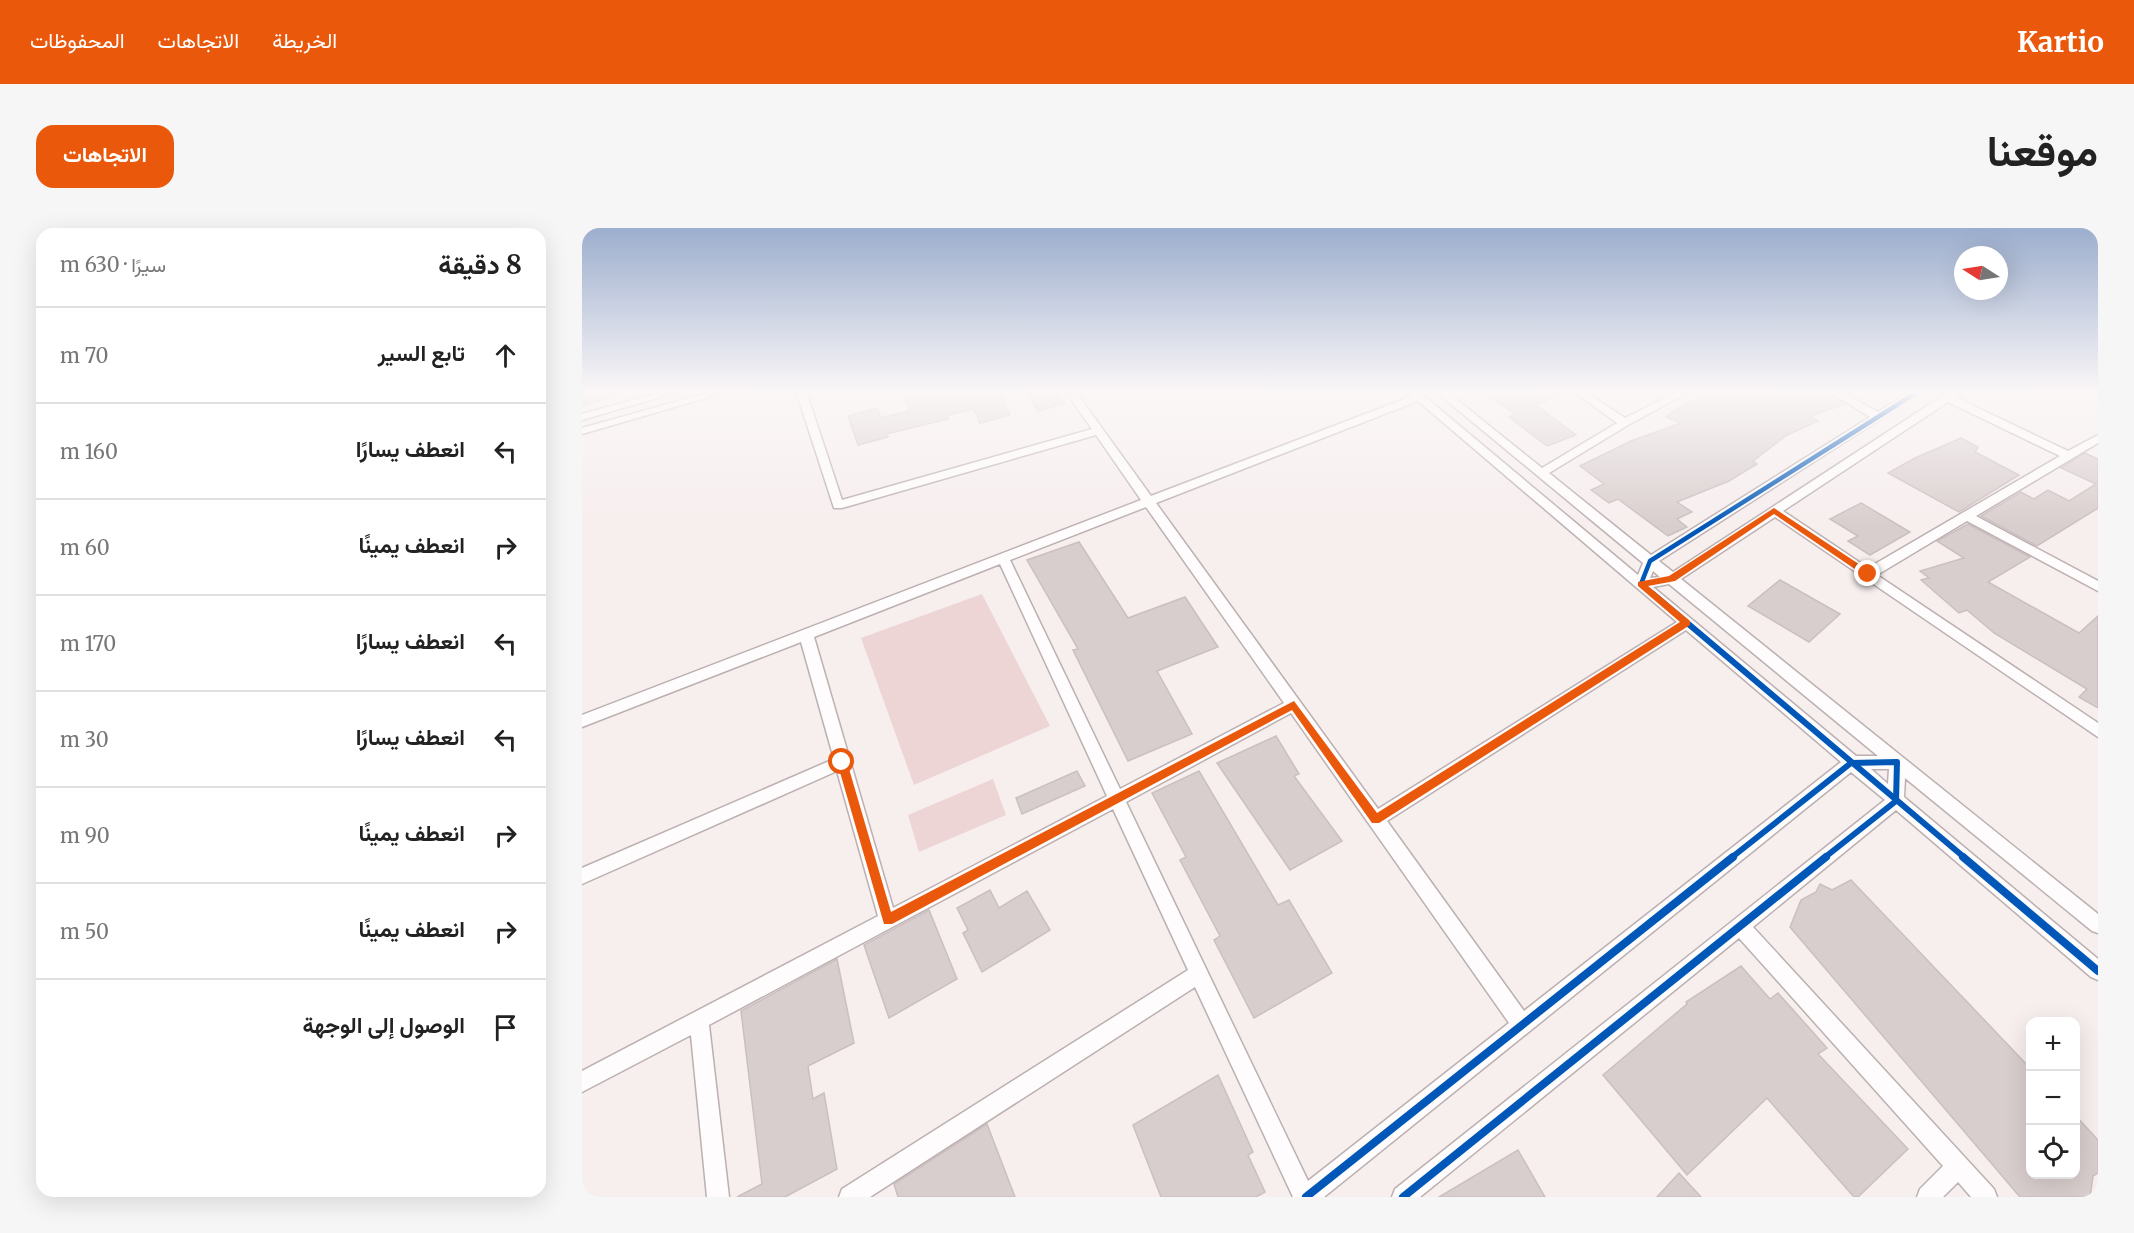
<!DOCTYPE html>
<html lang="ar">
<head>
<meta charset="utf-8">
<style>
	body { margin:0; font-family:Merriweather,Vazirmatn,serif; background:#f6f6f6; color:#222; direction:rtl }
	.controls { position:absolute; right:18px; bottom:18px; display:grid; overflow:hidden; border-radius:12px; box-shadow:0 6px 24px #0002 }
	.controls button { width:54px; height:54px; display:grid; place-items:center; padding:0; border:0; border-bottom:2px solid #e0e0e0; background:#fff; color:#222; font:30px sans-serif }
	.compass { position:absolute; left:1372px; top:18px; width:54px; height:54px; border-radius:50%; background:#fff; box-shadow:0 6px 24px #0002; rotate:282deg }
	.stop { position:absolute; width:18px; height:18px; margin:-14px; border:4px solid #ea580c; border-radius:50%; background:#fff }
	.stop.end { background:#ea580c; border-color:#fff; box-shadow:0 2px 6px #0008 }
	.list { margin:0; padding:0; list-style:none }
	h2 { display:flex; justify-content:space-between; align-items:center; height:78px; margin:0; padding:0 24px; font-size:26px }
	h2 small { font-size:20px; font-weight:400; color:#767676 }
	.list li { display:grid; grid-template-columns:39px 1fr auto; gap:18px; align-items:center; box-sizing:border-box; height:96px; padding:0 24px; border-top:2px solid #e0e0e0 }
	.list b { display:block; font-size:22px; white-space:nowrap }
	.list em { font-size:20px; font-style:normal; color:#767676 }
	.icon { flex:none; width:33px; height:33px; fill:none; stroke:currentColor; stroke-width:2; stroke-linecap:round; stroke-linejoin:round }
	.map { position:relative; flex:none; width:1516px; height:969px; overflow:hidden; direction:ltr; border-radius:18px }
	header { display:flex; align-items:center; gap:36px; box-sizing:border-box; height:84px; padding:0 30px; background:#ea580c; color:#fff }
	header strong { font-size:28px }
	nav { display:flex; gap:33px; margin-inline-start:auto; font-size:21px }
	.intro { display:flex; align-items:center; justify-content:space-between; box-sizing:border-box; height:144px; padding:0 36px }
	h1 { margin:0; font-size:42px }
	.button { padding:15px 27px; border-radius:18px; background:#ea580c; color:#fff; font-size:21px; font-weight:700 }
	main { display:flex; gap:36px; padding:0 36px }
	aside { flex:1; background:#fff; border-radius:18px; box-shadow:0 6px 24px #0002 }
	.map>svg:first-child { display:block }
</style>
</head>
<body>
<header>
<strong>Kartio</strong>
<nav><a>الخريطة</a><a>الاتجاهات</a><a>المحفوظات</a></nav>
</header>
<div class="intro"><h1>موقعنا</h1><a class="button">الاتجاهات</a></div>
<main>
<div class="map">
<svg width="1516" height="969" viewBox="0 0 1516 969">
	<rect width="100%" height="100%" fill="#f7eeee"/>
	<!-- green -->
	<g fill="#edd5d5">
		<path d="M400 366 468 498 332 557 279 410Z"/>
		<path d="M411 551 424 587 337 624 326 587Z"/>
	</g>
	<!-- building -->
	<g fill="#d9cece" stroke="#cbbfc0" stroke-width="1.5">
		<path d="M0 163H39V166L0 178Z"/>
		<path d="M321 163H417L428 187 398 195 392 181 365 187 366 191 304 206 306 209 276 217 266 188 295 180 299 190 327 183Z"/>
		<path d="M443 163H474L483 175 456 183Z"/>
		<path d="M899 163H986L954 177 994 207 965 218 927 189 934 186Z"/>
		<path d="M1136 163H1243L1263 176 1228 188 1236 193 1205 207 1171 233 1175 236 1147 253 1095 274 1110 284 1095 291 1105 299 1086 308 1036 271 1027 275 1009 262 1022 256 998 238 1049 213 1099 195 1084 189 1102 176Z"/>
		<path d="M1379 210 1396 219 1393 224 1437 247 1377 284 1306 245 1333 230Z"/>
		<path d="M1503 225 1516 231V280L1455 318 1399 288 1439 264 1452 271 1466 262 1487 273 1514 256 1479 240Z"/>
		<path d="M1279 275 1328 304 1288 327 1266 313 1276 308 1248 291Z"/>
		<path d="M1386 296 1448 329 1406 354 1497 405 1516 388V480L1497 469 1505 461 1412 405 1385 382 1377 385 1339 352 1347 350 1338 343 1382 330 1355 313Z"/>
		<path d="M497 314 546 390 603 369 636 419 575 443 610 506 546 533 491 422 496 421 445 332Z"/>
		<path d="M1198 352 1258 386 1227 414 1166 378Z"/>
		<path d="M694 508 717 546 712 548 760 613 708 642 635 535Z"/>
		<path d="M495 543 503 558 440 586 434 570Z"/>
		<path d="M617 543 696 677 707 672 750 745 672 790 632 712 638 708 598 632 604 629 570 565Z"/>
		<path d="M1269 652 1449 841V946H1494V888L1516 912V945L1511 948 1508 969H1438L1208 699 1219 672 1234 664 1238 656 1250 662Z"/>
		<path d="M408 662 417 680 445 663 468 702 400 744 381 705 386 702 375 680Z"/>
		<path d="M347 682 375 751 307 790 282 717Z"/>
		<path d="M255 731 272 815 226 838 231 871 242 865 255 941 203 969H155L180 956 159 783Z"/>
		<path d="M1159 738 1188 771 1196 765 1245 820 1236 826 1326 921 1276 969H1272L1185 870 1105 947 1021 847 1105 776 1104 774Z"/>
		<path d="M636 847 671 924 666 927 683 964 674 969H579L551 897Z"/>
		<path d="M405 896 433 969H316L312 956Z"/>
		<path d="M936 922 963 969H857Z"/>
		<path d="M1097 945 1119 969H1075Z"/>
	</g>
	<g fill="none" stroke-linecap="round" stroke-linejoin="round">
		<defs>
			<g id="street">
				<path d="M83 163H99L0 192V186Z"/>
				<path d="M132 163H148L0 206V200Z"/>
				<path d="M214 163H224L260 272 510 201 483 163H493L569 268 830 168 825 163H836L1056 347 1061 335 853 163H864L960 240 1035 195 991 163H1002L1043 190 1097 163H1109L1046 197 967 245 1069 327 1288 189 1246 163H1258L1296 184 1330 163H1342L1077 333 1091 344 1368 163H1380L1373 169 1486 223 1516 207V215L1394 288 1516 353V363L1385 293 1295 347 1516 495V509L1193 289 1099 351 1516 686V705L1510 703 1323 550 1322 569 1516 731V752L1509 749 1314 582 1171 699 1412 961 1415 969H1389L1376 954 1361 969H1335L1338 961 1361 938 1157 710 838 969H810L813 961 1303 572 1269 544 742 969H711L613 759 288 969H257L260 961 606 742 531 581 127 797 147 969H125L109 807 0 864V843L296 688 255 543 0 656V640L252 531 219 414 0 499V487L559 272 514 207 260 280H252ZM836 173 1095 394 796 581 574 275ZM1366 174 1478 228 1286 340 1201 283ZM564 279 702 475 538 561 428 332ZM418 336 525 568 311 680 232 409ZM1071 343 1078 349 1068 350ZM1087 356 1296 528H1274L1071 359ZM1104 402 1259 534 942 783 805 593ZM709 485 927 795 726 953 544 574ZM1289 541H1307L1306 556Z"/>
			</g>
		</defs>
		<!-- street casing -->
		<use href="#street" stroke="#bcb0b1" stroke-width="3"/>
		<!-- street -->
		<use href="#street" fill="#fefcfc" fill-rule="evenodd"/>
		<defs>
			<path id="cycleway-far2" d="M1073 367 1059 356 1068 333 1337 163"/>
			<g id="cycleway-far1">
				<path d="M1071 366 1383 630"/>
				<path d="M1149 630 1269 535 1315 534 1314 573 1242 630"/>
			</g>
			<g id="cycleway">
				<path d="M1381 629 1516 743"/>
				<path d="M724 969 1151 629"/>
				<path d="M821 969 1244 629"/>
			</g>
		</defs>
		<!-- cycleway-far2 casing -->
		<use href="#cycleway-far2" stroke="#fbfbfb" stroke-width="8"/>
		<!-- cycleway-far1 casing -->
		<use href="#cycleway-far1" stroke="#fbfbfb" stroke-width="10"/>
		<!-- cycleway casing -->
		<use href="#cycleway" stroke="#fbfbfb" stroke-width="11"/>
		<!-- cycleway-far2 -->
		<use href="#cycleway-far2" stroke="#0057b8" stroke-width="4.5"/>
		<!-- cycleway-far1 -->
		<use href="#cycleway-far1" stroke="#0057b8" stroke-width="6"/>
		<!-- cycleway -->
		<use href="#cycleway" stroke="#0057b8" stroke-width="8"/>
	</g>
	<!-- sky -->
	<linearGradient id="sky" x2="0" y2="1"><stop stop-color="#9caece"/><stop offset="0.55" stop-color="#fbf7f7"/><stop offset="1" stop-color="#fbf7f7" stop-opacity="0"/></linearGradient>
	<rect width="1516" height="298" fill="url(#sky)"/>
	<!-- route -->
	<path fill="#ea580c" d="M1192 280 1289 344V348H1283L1192 286 1093 353 1066 358 1108 393V397L797 595H790L710 482 310 696H302L255 534 257 531H264L265 534 309 684 712 473 795 585 1098 394 1056 358V354L1087 348Z"/>
</svg>
<div class="controls">
<button>+</button>
<button>−</button>
<button><svg class="icon" aria-label="locate" viewBox="0 0 24 24"><circle cx="12" cy="12" r="6"/><path d="M12 2v4M12 18v4M2 12h4M18 12h4"/></svg></button>
</div>
<svg class="compass" viewBox="-18 -18 36 36"><path d="M0-13l5 13h-10z" fill="#e53935"/><path d="M0 13l5-13h-10z" fill="#767676"/></svg>
<div class="stop" style="left:260px;top:534px"></div>
<div class="stop end" style="left:1286px;top:346px"></div>
</div>
<aside>
<h2>8 دقيقة<small>سيرًا · 630 m</small></h2>
<ul class="list">
<li><svg class="icon" aria-label="ahead" viewBox="0 0 24 24"><path d="M12 20V5M6 11l6-6 6 6"/></svg><div><b>تابع السير</b></div><em>70 m</em></li>
<li><svg class="icon" aria-label="left" viewBox="0 0 24 24"><path d="M17 20v-9H6M10 6l-5 5 5 5"/></svg><div><b>انعطف يسارًا</b></div><em>160 m</em></li>
<li><svg class="icon" aria-label="right" viewBox="0 0 24 24"><path d="M7 20v-9h11M14 6l5 5-5 5"/></svg><div><b>انعطف يمينًا</b></div><em>60 m</em></li>
<li><svg class="icon" aria-label="left" viewBox="0 0 24 24"><path d="M17 20v-9H6M10 6l-5 5 5 5"/></svg><div><b>انعطف يسارًا</b></div><em>170 m</em></li>
<li><svg class="icon" aria-label="left" viewBox="0 0 24 24"><path d="M17 20v-9H6M10 6l-5 5 5 5"/></svg><div><b>انعطف يسارًا</b></div><em>30 m</em></li>
<li><svg class="icon" aria-label="right" viewBox="0 0 24 24"><path d="M7 20v-9h11M14 6l5 5-5 5"/></svg><div><b>انعطف يمينًا</b></div><em>90 m</em></li>
<li><svg class="icon" aria-label="right" viewBox="0 0 24 24"><path d="M7 20v-9h11M14 6l5 5-5 5"/></svg><div><b>انعطف يمينًا</b></div><em>50 m</em></li>
<li><svg class="icon" aria-label="arrive" viewBox="0 0 24 24"><path d="M6 21V4h12l-3 4 3 4H6"/></svg><div><b>الوصول إلى الوجهة</b></div></li>
</ul>
</aside>
</main>
</body>
</html>
